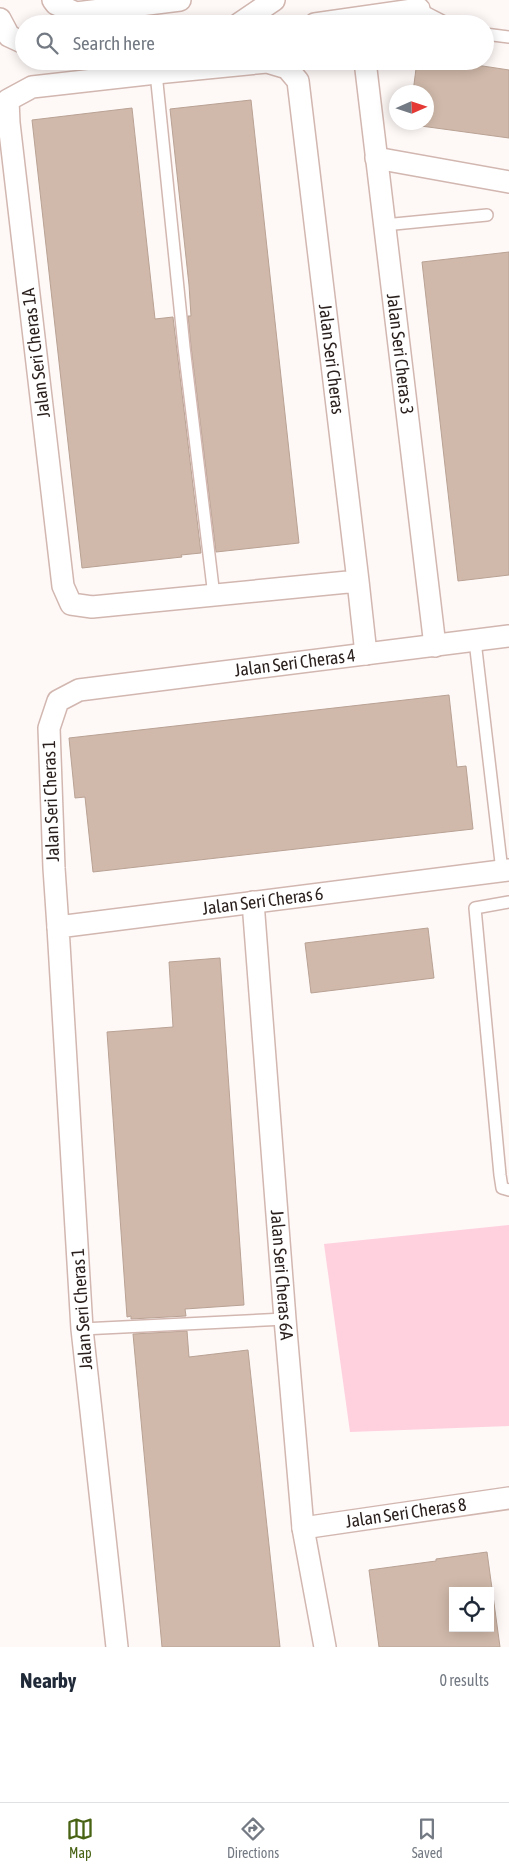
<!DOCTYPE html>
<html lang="en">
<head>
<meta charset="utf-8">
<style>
	body { margin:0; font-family:"Asap Condensed",sans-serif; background:#f2f2f3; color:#1f2937 }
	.controls { position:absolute; right:15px; bottom:15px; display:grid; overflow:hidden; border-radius:0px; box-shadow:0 2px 12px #0003 }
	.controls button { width:45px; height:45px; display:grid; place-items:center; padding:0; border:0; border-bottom:1px solid #e0e1e3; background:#fff; color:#1f2937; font:25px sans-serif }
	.compass { position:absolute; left:389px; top:85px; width:45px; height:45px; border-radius:50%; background:#fff; box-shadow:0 2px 12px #0003; rotate:87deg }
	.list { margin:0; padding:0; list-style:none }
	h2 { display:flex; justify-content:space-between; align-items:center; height:65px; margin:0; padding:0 20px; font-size:21px }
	h2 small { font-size:16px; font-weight:400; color:#747a83 }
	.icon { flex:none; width:28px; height:28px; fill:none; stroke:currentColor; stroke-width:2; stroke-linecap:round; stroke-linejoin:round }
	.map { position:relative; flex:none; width:509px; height:1647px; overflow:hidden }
	.search { position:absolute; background:#fff; box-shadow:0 2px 12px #0003; left:15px; right:15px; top:15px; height:55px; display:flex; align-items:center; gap:12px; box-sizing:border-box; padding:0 18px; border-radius:28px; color:#747a83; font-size:19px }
	.sheet { height:155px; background:#fff }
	nav { display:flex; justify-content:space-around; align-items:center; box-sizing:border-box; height:70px; border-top:1px solid #e0e1e3; background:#fff; font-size:14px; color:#747a83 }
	nav a { display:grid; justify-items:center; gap:2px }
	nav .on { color:#496314 }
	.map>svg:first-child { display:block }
</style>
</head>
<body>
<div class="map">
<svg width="509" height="1647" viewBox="0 0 509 1647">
	<rect width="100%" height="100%" fill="#fef8f7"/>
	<!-- water -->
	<path fill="#ffd0de" d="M509 1225V1426L350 1432 324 1244Z"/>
	<!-- building -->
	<g fill="#d0b9aa" stroke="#b9a294" fill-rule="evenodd">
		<path d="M417 61H450L509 70V138L421 126V122H426V92H413Z"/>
		<path d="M251 100 299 543 216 552 191 346 188 316H191L189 285 170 109Z"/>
		<path d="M132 108 155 319 173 317 201 553 181 555 182 557 82 568 32 120Z"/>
		<path d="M509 252V575L458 581 422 262Z"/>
		<path d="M449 695 457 767 466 766 473 829 93 872 85 797 75 798 69 738Z"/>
		<path d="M428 928 434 978 311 993 305 943Z"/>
		<path d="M220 958 244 1305 185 1309 186 1316 131 1319V1316L127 1317 107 1032 173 1027 169 962Z"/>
		<path d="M187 1331 189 1357 248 1350 280 1647H162L133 1334Z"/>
		<path d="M487 1552 500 1647H379L369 1570 436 1561V1559ZM453 1591H490V1628H453Z"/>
	</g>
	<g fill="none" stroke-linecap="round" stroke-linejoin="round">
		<defs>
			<g id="lane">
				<path d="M417 6 419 9 448 24"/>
				<path d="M485 34 509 37"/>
				<path d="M156 73 184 347 214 596"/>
				<path d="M384 225 487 215"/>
				<path d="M475 641 502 871"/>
				<path d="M509 902 475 908 500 1175 502 1188 509 1190"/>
				<path d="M82 1329 285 1319"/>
			</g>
			<g id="street">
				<path d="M53 0 56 4 76 13 180 0"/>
				<path d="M0 19 9 36 24 43"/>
				<path d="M239 24 274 0"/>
				<path d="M315 24 419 9"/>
				<path id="s1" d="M365 61 435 646"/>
				<path d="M376 158 509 182"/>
				<path id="s2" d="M358 581 92 607 71 604 63 586 9 123 8 100 32 87 156 73 267 62 287 68 298 81 358 581 366 654"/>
				<path id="s3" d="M253 902 285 1319 303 1528 325 1647"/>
				<path id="s4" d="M58 927 54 868 49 728 58 701 79 690 509 636"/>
				<path id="s5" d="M303 1528 509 1498"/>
				<path id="s6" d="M117 1647 82 1329 58 927 509 870"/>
			</g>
		</defs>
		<!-- lane casing -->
		<use href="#lane" stroke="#d2b7b0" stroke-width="14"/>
		<!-- street casing -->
		<use href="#street" stroke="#d2b7b0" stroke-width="24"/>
		<!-- lane -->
		<use href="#lane" stroke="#fff" stroke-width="11"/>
		<!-- street -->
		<use href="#street" stroke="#fff" stroke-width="21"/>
	</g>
	<g text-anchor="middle" stroke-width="4" stroke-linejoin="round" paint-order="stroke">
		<!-- street labels -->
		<g font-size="18" fill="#291f1c" stroke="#fff">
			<text transform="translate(36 353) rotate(-97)" y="6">Jalan Seri Cheras 1A</text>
			<text dy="6" stroke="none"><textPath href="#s1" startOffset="295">Jalan Seri Cheras 3</textPath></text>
			<text dy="6" stroke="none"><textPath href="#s2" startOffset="1379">Jalan Seri Cheras</textPath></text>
			<text dy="6" stroke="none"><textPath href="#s4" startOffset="469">Jalan Seri Cheras 4</textPath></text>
			<text transform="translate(51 801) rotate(-92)" y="6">Jalan Seri Cheras 1</text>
			<text dy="6" stroke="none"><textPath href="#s6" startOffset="929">Jalan Seri Cheras 6</textPath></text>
			<text dy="6" stroke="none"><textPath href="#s3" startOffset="374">Jalan Seri Cheras 6A</textPath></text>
			<text transform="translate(82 1309) rotate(-94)" y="6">Jalan Seri Cheras 1</text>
			<text dy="6" stroke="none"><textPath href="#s5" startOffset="104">Jalan Seri Cheras 8</textPath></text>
		</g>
	</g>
</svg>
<div class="controls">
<button><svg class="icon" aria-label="locate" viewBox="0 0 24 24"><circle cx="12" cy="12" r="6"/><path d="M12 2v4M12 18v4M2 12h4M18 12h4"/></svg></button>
</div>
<svg class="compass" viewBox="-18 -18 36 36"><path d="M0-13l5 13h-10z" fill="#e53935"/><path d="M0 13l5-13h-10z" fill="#747a83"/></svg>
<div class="search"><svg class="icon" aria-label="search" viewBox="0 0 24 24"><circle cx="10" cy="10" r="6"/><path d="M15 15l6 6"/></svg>Search here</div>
</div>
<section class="sheet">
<h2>Nearby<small>0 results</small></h2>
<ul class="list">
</ul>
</section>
<nav>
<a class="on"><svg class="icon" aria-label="map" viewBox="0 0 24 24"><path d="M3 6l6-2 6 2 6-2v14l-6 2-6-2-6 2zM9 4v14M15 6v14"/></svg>Map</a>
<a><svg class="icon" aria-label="directions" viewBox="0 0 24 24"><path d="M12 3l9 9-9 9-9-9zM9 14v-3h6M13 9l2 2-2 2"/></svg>Directions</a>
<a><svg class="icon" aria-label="saved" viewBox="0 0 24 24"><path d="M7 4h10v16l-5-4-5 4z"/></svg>Saved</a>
</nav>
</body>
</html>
